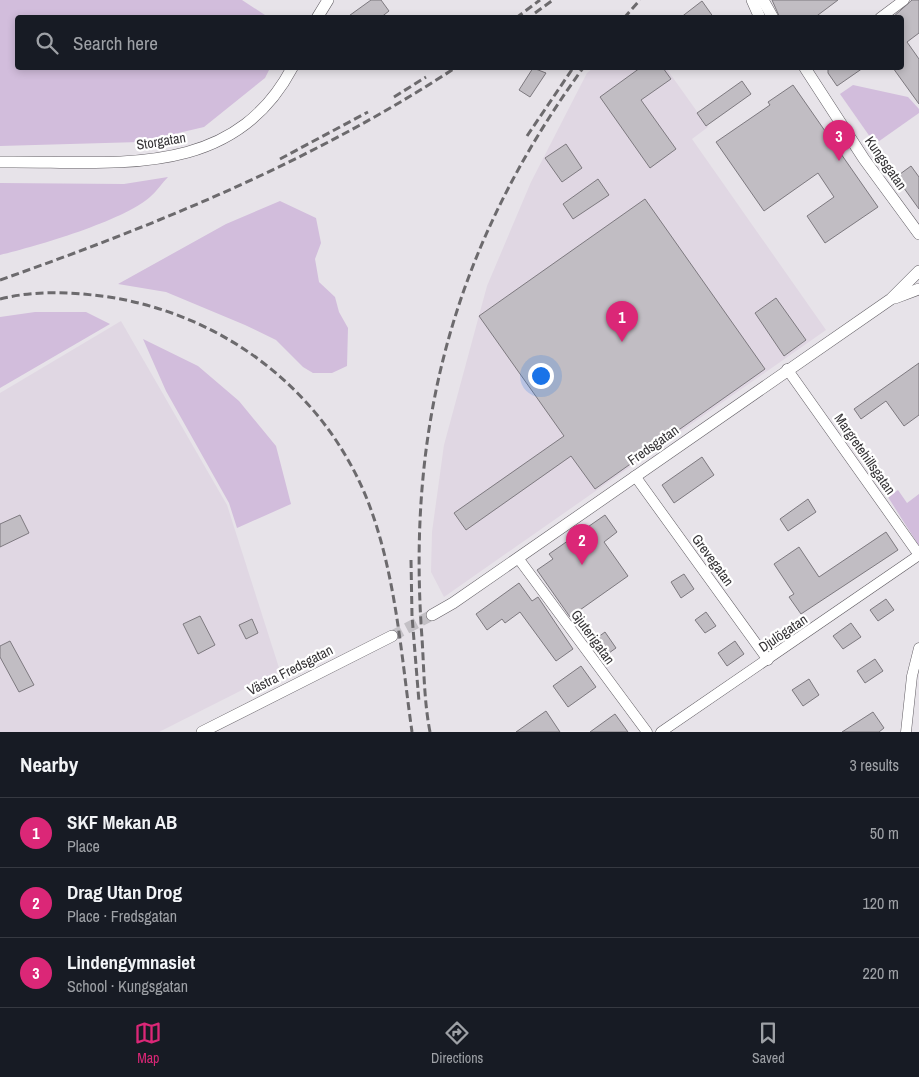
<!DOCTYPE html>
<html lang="en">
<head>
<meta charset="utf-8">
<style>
	body { margin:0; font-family:"Archivo Narrow",sans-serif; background:#242831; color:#f1f3f6 }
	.you { position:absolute; left:540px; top:375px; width:18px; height:18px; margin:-12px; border:4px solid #fff; border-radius:50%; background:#1a73e8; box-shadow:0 0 0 8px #1a73e833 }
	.badge { display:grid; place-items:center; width:32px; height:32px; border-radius:50%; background:#db2777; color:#fff; font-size:16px; font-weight:700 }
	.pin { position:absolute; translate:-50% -41px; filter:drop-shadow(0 1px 2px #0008) }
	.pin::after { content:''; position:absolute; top:26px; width:18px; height:15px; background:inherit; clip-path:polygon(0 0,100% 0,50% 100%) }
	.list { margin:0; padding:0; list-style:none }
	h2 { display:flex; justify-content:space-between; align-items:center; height:65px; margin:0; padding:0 20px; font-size:21px }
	h2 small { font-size:16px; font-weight:400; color:#9ea1a6 }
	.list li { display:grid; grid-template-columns:32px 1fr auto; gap:15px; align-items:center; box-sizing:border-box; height:70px; padding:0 20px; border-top:1px solid #363941 }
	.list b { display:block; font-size:19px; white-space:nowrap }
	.list p { margin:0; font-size:16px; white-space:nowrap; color:#9ea1a6 }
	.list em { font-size:16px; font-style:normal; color:#9ea1a6 }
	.icon { flex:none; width:28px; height:28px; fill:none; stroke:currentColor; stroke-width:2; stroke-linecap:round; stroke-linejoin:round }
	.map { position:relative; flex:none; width:919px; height:732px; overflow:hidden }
	.search { position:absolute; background:#171b24; box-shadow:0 2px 8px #0003; left:15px; right:15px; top:15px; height:55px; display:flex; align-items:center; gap:12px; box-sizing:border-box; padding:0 18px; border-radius:5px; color:#9ea1a6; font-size:19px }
	.sheet { height:275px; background:#171b24 }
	nav { display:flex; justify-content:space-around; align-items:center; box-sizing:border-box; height:70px; border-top:1px solid #363941; background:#171b24; font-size:14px; color:#9ea1a6 }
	nav a { display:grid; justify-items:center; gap:2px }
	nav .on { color:#db2777 }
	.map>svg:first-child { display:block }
</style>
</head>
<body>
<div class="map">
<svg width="919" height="732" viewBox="0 0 919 732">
	<rect width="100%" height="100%" fill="#e7e3e9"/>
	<!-- built -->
	<g fill="#e0d7e3">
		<path d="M593 68H666L708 127 692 139 826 330 444 597 431 572 432 532 444 445 487 286 531 182 587 73Z"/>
		<path d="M121 321 227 505 280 671 159 732H0V393Z"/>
	</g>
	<!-- green -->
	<g fill="#d2bddc">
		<path d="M0 0H242L268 17 18 18V68H270L265 78 204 127 140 142 0 146Z"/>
		<path d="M853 85 908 97 919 109V113L875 144 840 94Z"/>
		<path d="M168 177C162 183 157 191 150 197 123 221 37 246 0 255V183L124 184Z"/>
		<path d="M280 201 316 218 321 243 315 259 319 282 335 297 339 312 348 328 347 366 332 373H313L303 367 276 340 245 325 166 292 118 284 226 224Z"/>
		<path d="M35 312H86L110 324 0 388V317Z"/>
		<path d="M143 339 198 366 239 401 276 446 291 504 237 528 229 503 166 391Z"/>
		<path d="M898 490 907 503 919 494V546L888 497Z"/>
	</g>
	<!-- building -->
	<g fill="#c1bdc3" stroke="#7d797f">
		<path d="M371 0H381L389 11 380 18H346Z"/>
		<path d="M772 0H838L814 18H780Z"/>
		<path d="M912 0H919V33L907 42 919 59V104L893 68H902V18H892Z"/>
		<path d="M702 1 714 18H680Z"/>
		<path d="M533 68 546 73 530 97 519 90Z"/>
		<path d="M640 68H663L671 79 641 100 676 149 650 168 600 97Z"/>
		<path d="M828 68H863L837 86 828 73Z"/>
		<path d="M742 81 751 94 706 126 697 113Z"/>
		<path d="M793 85 878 207 825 243 807 216 834 197 818 173 764 211 716 142 770 105 768 102Z"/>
		<path d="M566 144 582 168 562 182 545 158Z"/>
		<path d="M911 166 919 177V209L896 177Z"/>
		<path d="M598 179 609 195 573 219 563 204Z"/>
		<path d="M645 199 765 369 595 489 571 456 466 530 454 513 564 436 479 316Z"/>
		<path d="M776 298 806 340 784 356 755 313Z"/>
		<path d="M919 363V415L904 426 886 401 861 419 854 409Z"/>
		<path d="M702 457 714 475 674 503 662 485Z"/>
		<path d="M808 499 816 512 788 531 780 519Z"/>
		<path d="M20 515 29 533 0 547V524Z"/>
		<path d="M605 515 617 532 604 542 628 576 570 617 537 570 553 559 549 554Z"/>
		<path d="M886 532 898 550 801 614 789 597 794 594 774 564 799 547 819 577Z"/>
		<path d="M684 574 694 589 681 598 671 582Z"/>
		<path d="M519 583 532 601 538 597 573 649 556 661 520 612 505 623 502 619 487 630 476 614Z"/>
		<path d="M886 599 894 610 878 621 870 610Z"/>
		<path d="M706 612 716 626 705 633 695 620Z"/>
		<path d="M200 616 215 645 198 654 183 624Z"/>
		<path d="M252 619 258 633 246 639 239 625Z"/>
		<path d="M851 623 861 637 843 649 833 636Z"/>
		<path d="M605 632 616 648 602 658 590 643Z"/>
		<path d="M10 641 34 685 19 692 0 657V646Z"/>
		<path d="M735 641 744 654 727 666 718 653Z"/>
		<path d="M875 659 883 671 865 683 857 671Z"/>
		<path d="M581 666 596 687 568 707 553 686Z"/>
		<path d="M809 679 819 695 803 706 792 690Z"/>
		<path d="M546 711 560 732H516Z"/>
		<path d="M873 712 884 728 879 732H842Z"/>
		<path d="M615 714 628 732H590Z"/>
	</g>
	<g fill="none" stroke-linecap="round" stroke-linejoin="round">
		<!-- tertiary-tunnel -->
		<path stroke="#c3c0c5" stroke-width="11" stroke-dasharray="11 5.5" stroke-linecap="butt" d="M392 636 432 615"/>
		<defs>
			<g id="minor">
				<path d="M880 18 904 0"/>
				<path d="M787 369 919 555"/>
				<path d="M635 476 768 660"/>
				<path d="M518 558 647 732"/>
				<path d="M661 732 919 555"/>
				<path d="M906 732 912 676 919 648"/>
			</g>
			<g id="tertiary">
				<path d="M752 0 760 18"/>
				<path d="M763 0 773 18"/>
				<path d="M317 18 328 0"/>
				<path d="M805 68 864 159 919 234"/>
				<path d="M0 162C109 160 231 183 292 68"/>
				<path d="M895 298 919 289"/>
				<path d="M432 615 453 603 891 299 919 271"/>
				<path d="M202 732 392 636"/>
			</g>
		</defs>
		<!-- minor casing -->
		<use href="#minor" stroke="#615d63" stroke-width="11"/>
		<!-- tertiary casing -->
		<use href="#tertiary" stroke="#615d63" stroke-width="12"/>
		<!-- minor -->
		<use href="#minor" stroke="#fff" stroke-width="10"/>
		<!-- tertiary -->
		<use href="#tertiary" stroke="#fff" stroke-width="11"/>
		<!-- rail -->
		<g stroke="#6c6a6d" stroke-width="3" stroke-dasharray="8 4" stroke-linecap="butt">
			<path d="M535 13 553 0"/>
			<path d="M516 18 540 0"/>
			<path d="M624 18 640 0"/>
			<path d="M394 97 426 77"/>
			<path d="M527 136 573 68"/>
			<path d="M280 159 368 112"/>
			<path d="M0 280C159 224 313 161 455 68"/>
			<path d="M0 299C36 290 72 292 109 297 224 315 323 390 367 499 396 573 401 654 412 732"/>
			<path d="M411 560 412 616 419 702"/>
			<path d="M430 732C424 701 424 669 422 638 406 422 456 243 583 68"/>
		</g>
	</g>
	<g text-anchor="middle" stroke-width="4.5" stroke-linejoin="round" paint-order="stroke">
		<!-- street labels -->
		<g font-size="14" fill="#353336" stroke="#fff">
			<text transform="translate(161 141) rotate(-9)" y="5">Storgatan</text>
			<text transform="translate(886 163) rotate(55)" y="5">Kungsgatan</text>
			<text transform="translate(653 445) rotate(-35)" y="5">Fredsgatan</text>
			<text transform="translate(865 454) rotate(55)" y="5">Margretehillsgatan</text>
			<text transform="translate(713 560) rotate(54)" y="5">Grevegatan</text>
			<text transform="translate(783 633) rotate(-34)" y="5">Djulögatan</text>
			<text transform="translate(593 637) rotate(54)" y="5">Gjuterigatan</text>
			<text transform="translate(290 670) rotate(-27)" y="5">Västra Fredsgatan</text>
		</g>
	</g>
</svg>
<div class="you"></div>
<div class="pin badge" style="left:622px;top:342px">1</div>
<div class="pin badge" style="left:582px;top:565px">2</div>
<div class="pin badge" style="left:839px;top:161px">3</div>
<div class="search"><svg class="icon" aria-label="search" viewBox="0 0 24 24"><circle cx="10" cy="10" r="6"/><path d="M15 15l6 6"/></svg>Search here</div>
</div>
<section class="sheet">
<h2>Nearby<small>3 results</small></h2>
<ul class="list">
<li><span class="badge">1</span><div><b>SKF Mekan AB</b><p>Place</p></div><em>50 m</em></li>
<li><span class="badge">2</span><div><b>Drag Utan Drog</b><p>Place · Fredsgatan</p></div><em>120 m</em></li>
<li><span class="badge">3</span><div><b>Lindengymnasiet</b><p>School · Kungsgatan</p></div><em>220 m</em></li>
</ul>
</section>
<nav>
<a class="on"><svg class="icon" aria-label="map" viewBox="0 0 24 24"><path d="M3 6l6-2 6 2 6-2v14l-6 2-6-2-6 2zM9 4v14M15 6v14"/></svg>Map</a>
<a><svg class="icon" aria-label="directions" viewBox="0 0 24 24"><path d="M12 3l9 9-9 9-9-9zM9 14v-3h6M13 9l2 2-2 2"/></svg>Directions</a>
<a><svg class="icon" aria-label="saved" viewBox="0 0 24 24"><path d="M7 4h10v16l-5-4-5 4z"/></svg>Saved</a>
</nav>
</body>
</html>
